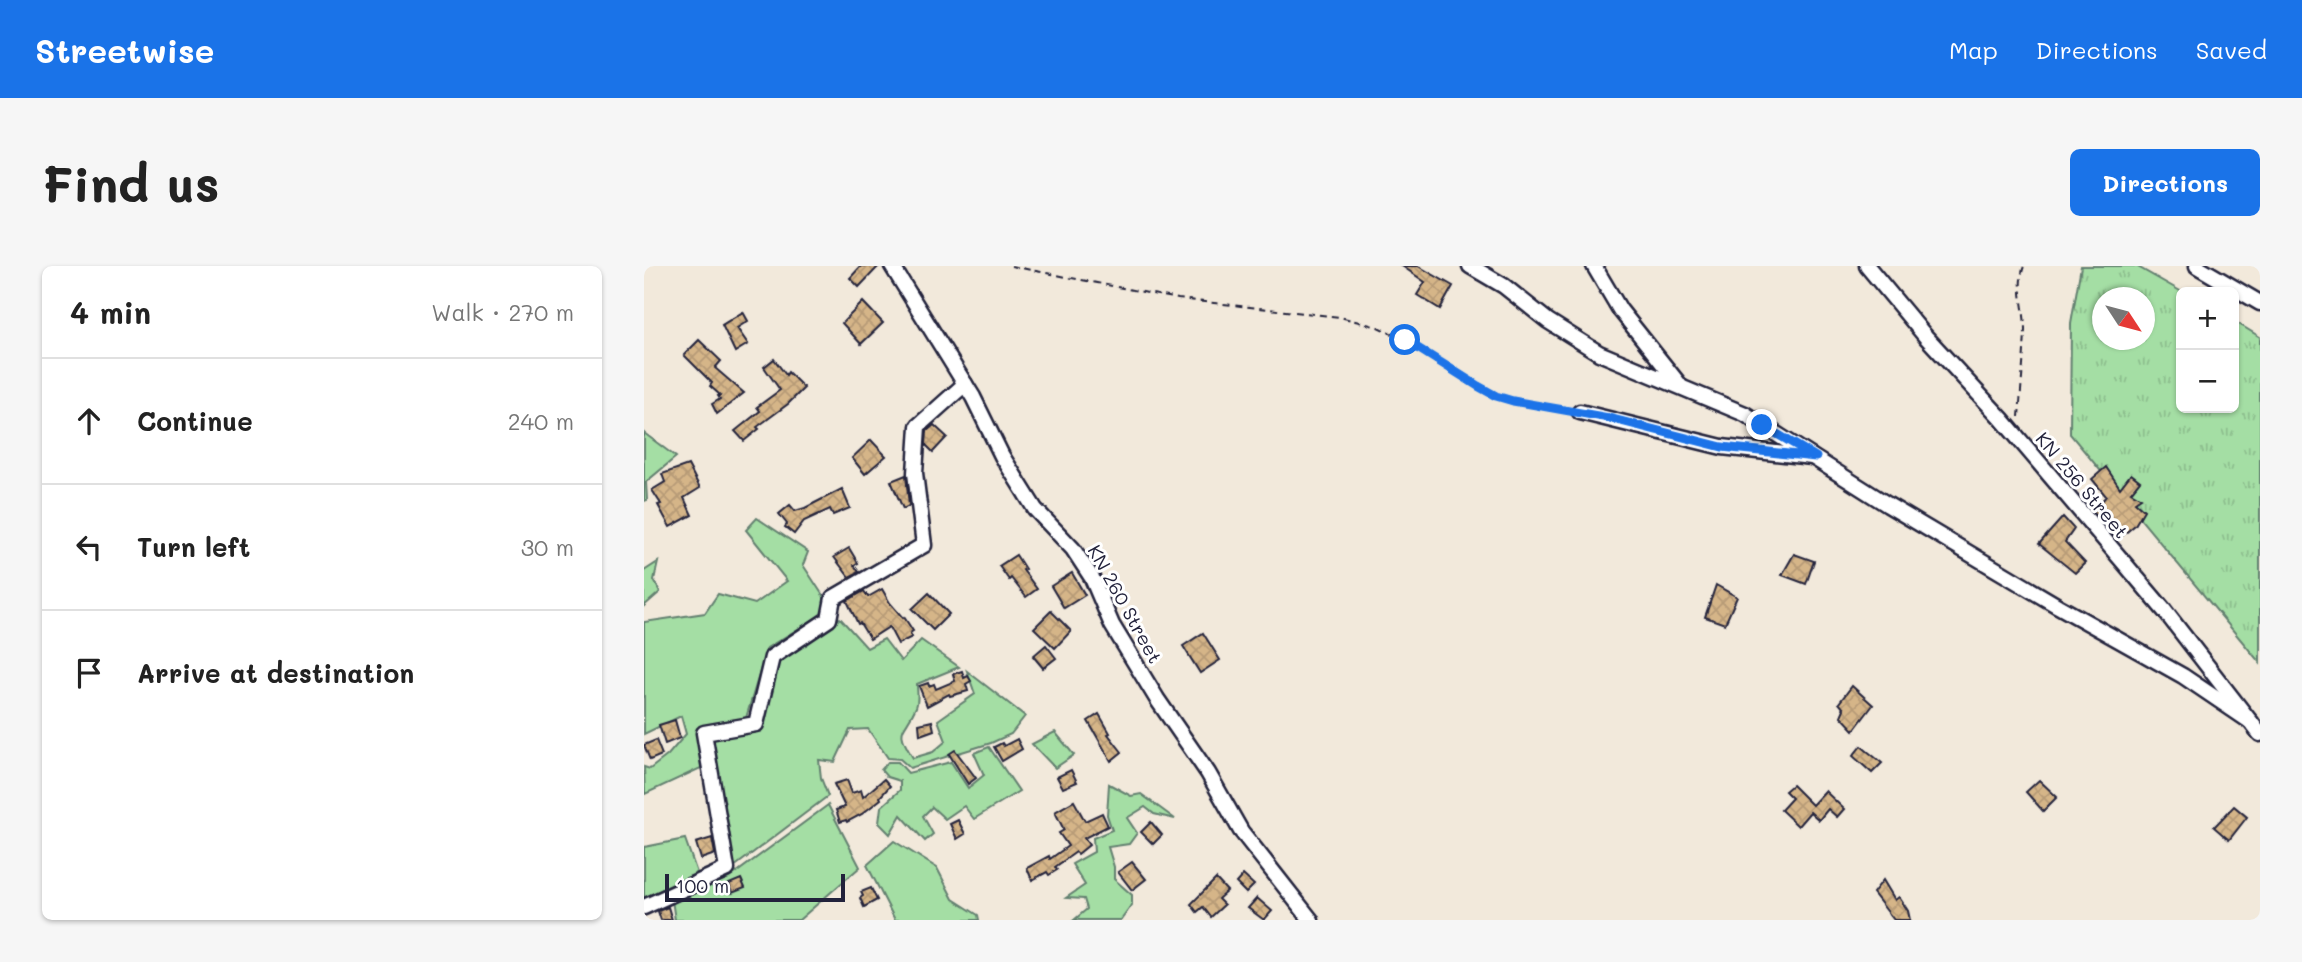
<!DOCTYPE html>
<html lang="en">
<head>
<meta charset="utf-8">
<style>
	body { margin:0; font-family:Mali,sans-serif; background:#f6f6f6; color:#222 }
	.controls { position:absolute; right:21px; top:21px; display:grid; overflow:hidden; border-radius:10px; box-shadow:0 2px 5px #0004 }
	.controls button { width:63px; height:63px; display:grid; place-items:center; padding:0; border:0; border-bottom:2px solid #e0e0e0; background:#fff; color:#222; font:35px sans-serif }
	.compass { position:absolute; left:1448px; top:21px; width:63px; height:63px; border-radius:50%; background:#fff; box-shadow:0 2px 5px #0004; rotate:126deg }
	.scale { position:absolute; left:21px; bottom:18px; width:180px; box-sizing:border-box; padding-left:7px; border:4px solid #22223b; border-top:0; font-size:19px; line-height:24px; white-space:nowrap; color:#22223b; -webkit-text-stroke:5px #fff; paint-order:stroke }
	.stop { position:absolute; width:21px; height:21px; margin:-16px; border:5px solid #1a73e8; border-radius:50%; background:#fff }
	.stop.end { background:#1a73e8; border-color:#fff; box-shadow:0 2px 7px #0008 }
	.list { margin:0; padding:0; list-style:none }
	h2 { display:flex; justify-content:space-between; align-items:center; height:91px; margin:0; padding:0 28px; font-size:30px }
	h2 small { font-size:23px; font-weight:400; color:#767676 }
	.list li { display:grid; grid-template-columns:46px 1fr auto; gap:21px; align-items:center; box-sizing:border-box; height:126px; padding:0 28px; border-top:2px solid #e0e0e0 }
	.list b { display:block; font-size:26px; white-space:nowrap }
	.list em { font-size:23px; font-style:normal; color:#767676 }
	.icon { flex:none; width:38px; height:38px; fill:none; stroke:currentColor; stroke-width:2; stroke-linecap:round; stroke-linejoin:round }
	.map { position:relative; flex:none; width:1616px; height:654px; overflow:hidden; border-radius:10px }
	header { display:flex; align-items:center; gap:42px; box-sizing:border-box; height:98px; padding:0 35px; background:#1a73e8; color:#fff }
	header strong { font-size:33px }
	nav { display:flex; gap:38px; margin-inline-start:auto; font-size:24px }
	.intro { display:flex; align-items:center; justify-content:space-between; box-sizing:border-box; height:168px; padding:0 42px }
	h1 { margin:0; font-size:49px }
	.button { padding:18px 32px; border-radius:10px; background:#1a73e8; color:#fff; font-size:24px; font-weight:700 }
	main { display:flex; gap:42px; padding:0 42px }
	aside { flex:1; background:#fff; border-radius:10px; box-shadow:0 2px 5px #0004 }
	.map>svg:first-child { display:block }
</style>
</head>
<body>
<header>
<strong>Streetwise</strong>
<nav><a>Map</a><a>Directions</a><a>Saved</a></nav>
</header>
<div class="intro"><h1>Find us</h1><a class="button">Directions</a></div>
<main>
<aside>
<h2>4 min<small>Walk · 270 m</small></h2>
<ul class="list">
<li><svg class="icon" aria-label="ahead" viewBox="0 0 24 24"><path d="M12 20V5M6 11l6-6 6 6"/></svg><div><b>Continue</b></div><em>240 m</em></li>
<li><svg class="icon" aria-label="left" viewBox="0 0 24 24"><path d="M17 20v-9H6M10 6l-5 5 5 5"/></svg><div><b>Turn left</b></div><em>30 m</em></li>
<li><svg class="icon" aria-label="arrive" viewBox="0 0 24 24"><path d="M6 21V4h12l-3 4 3 4H6"/></svg><div><b>Arrive at destination</b></div></li>
</ul>
</aside>
<div class="map">
<svg width="1616" height="654" viewBox="0 0 1616 654">
	<defs>
		<pattern id="park-tufts" width="24" height="20" patternUnits="userSpaceOnUse" patternTransform="scale(1.75)"><rect width="24" height="20" fill="#a4dea4"/><path d="M3 7l-1-3M5 7V3M7 7l1-3M15 17l-1-3M17 17v-4M19 17l1-3" fill="none" stroke="#8dbe8e"/></pattern>
		<pattern id="building-cross-hatch" width="8" height="8" patternUnits="userSpaceOnUse" patternTransform="scale(1.75)"><rect width="8" height="8" fill="#d5b588"/><path d="M0 0l8 8M0 8l8-8" fill="none" stroke="#b79b76"/></pattern>
	</defs>
	<rect width="100%" height="100%" fill="#f2e9db"/>
	<filter id="ink" filterUnits="userSpaceOnUse"><feTurbulence type="fractalNoise" baseFrequency=".0143" numOctaves="2"/><feDisplacementMap in="SourceGraphic" scale="14" xChannelSelector="R" yChannelSelector="G"/><feConvolveMatrix kernelMatrix="1 2 1 2 8 2 1 2 1" color-interpolation-filters="sRGB"/></filter>
	<g filter="url(#ink)">
		<!-- green -->
		<g fill="#a4dea4" stroke="#638070" stroke-width="2">
			<path d="M0 167 32 191 2 216 3 234 0 235Z"/>
			<path d="M113 252 164 286 159 299 180 331V347L123 382 102 452 54 462 57 502 1 528 0 501 6 503 24 489 42 468 37 450 0 468V356L61 347 74 328 111 338 143 315 102 264Z"/>
			<path d="M14 296 10 314 16 326 0 340V305Z"/>
			<path d="M196 352 223 382 240 373 257 395 277 374 315 401 273 418C273 425 275 434 272 441 260 468 250 461 269 492L289 486 302 475 294 454 331 428 323 405 381 450 367 468 347 477 266 502 256 493 244 492 224 463 206 464 191 496 175 494 177 512 184 530 90 601 68 467 117 465 133 395Z"/>
			<path d="M411 466 430 489 411 502 388 478Z"/>
			<path d="M345 481 375 525 330 553 320 540 301 553 288 541 279 550 289 568 281 575 257 549 246 568 235 557 237 541 256 524V515L243 511 237 504 244 496H254L264 507 307 496 324 522 340 509 330 487Z"/>
			<path d="M465 518 487 530 497 528 531 553 510 548 501 541 483 552 493 567 485 578 464 581 470 601V613L488 629V639L477 654H430L443 643 440 633 422 632 441 619 428 598 450 586 449 572 468 564 463 549Z"/>
			<path d="M184 539 216 601 155 654H31L28 634 85 612Z"/>
			<path d="M41 573 53 607 0 632V581Z"/>
			<path d="M250 575 293 602 309 633 334 649 335 654H251L223 599Z"/>
		</g>
		<!-- park -->
		<path fill="url(#park-tufts)" stroke="#638070" stroke-width="2" fill-rule="evenodd" d="M1437 0H1492L1538 26 1537 142H1590V55L1616 71V397L1426 168 1427 57ZM1458 32H1500V74H1458Z"/>
		<!-- building -->
		<g fill="url(#building-cross-hatch)" stroke="#22223b" stroke-width="2">
			<path d="M217 0H235L215 21 206 12Z"/>
			<path d="M758 0H774L809 20 796 43 773 29 781 16Z"/>
			<path d="M219 36 239 57 217 78 198 57Z"/>
			<path d="M99 46 104 55 93 62 104 78 91 86 78 59Z"/>
			<path d="M55 74 77 95 71 102 100 127 73 148 68 138 76 133 74 130 76 129 66 120 68 117 40 89Z"/>
			<path d="M130 93 142 109 144 106 160 122 144 138 113 161 115 163 100 175 91 165 116 145 113 141 136 124 120 101Z"/>
			<path d="M290 159 303 171 289 186 282 179 283 165Z"/>
			<path d="M227 174 242 190 221 208 208 192Z"/>
			<path d="M44 199 56 222 40 232 48 249 26 261 14 239 17 238 8 224 21 216 18 208Z"/>
			<path d="M1462 201 1476 222 1487 208 1496 215 1487 226 1497 232 1491 236 1500 244 1491 259 1473 274 1449 246 1462 230 1448 213Z"/>
			<path d="M262 209 265 240 259 243 247 215Z"/>
			<path d="M198 223 206 242 189 249 186 243 160 255 150 268 141 261 143 258 135 248 146 239 151 245 161 242Z"/>
			<path d="M1419 251 1430 263 1421 276 1441 297 1431 307 1395 278Z"/>
			<path d="M205 282 214 297 210 299 215 306 205 311 190 291Z"/>
			<path d="M1150 288 1170 295 1162 318 1138 309Z"/>
			<path d="M372 289 381 303 379 304 393 323 382 331 367 312 365 314 355 300Z"/>
			<path d="M428 307 441 329 420 342 407 320Z"/>
			<path d="M1072 319 1093 331 1081 358 1061 351Z"/>
			<path d="M238 323 246 337 259 352 260 351 269 365 266 367 268 371 254 378 245 361 226 373 216 357 214 358 203 335 220 325 224 331Z"/>
			<path d="M285 327 305 348 289 364 268 343Z"/>
			<path d="M407 345 427 365 411 382 390 362Z"/>
			<path d="M559 367 576 394 556 407 539 380Z"/>
			<path d="M402 379 412 392 399 402 389 390Z"/>
			<path d="M318 405 320 412 324 410 327 415 322 418 324 425 306 430 305 428 283 440 275 420 284 417 285 420 290 418 292 423 311 415 309 408Z"/>
			<path d="M1208 420 1229 439 1210 464 1197 450 1200 443 1195 437Z"/>
			<path d="M455 448 466 467 464 468 478 486 467 495 444 455Z"/>
			<path d="M31 454 36 472 21 478 15 459Z"/>
			<path d="M288 455 290 464 276 469 275 458Z"/>
			<path d="M373 473 378 483 358 495 350 481 358 477 360 480Z"/>
			<path d="M12 474 18 489 6 494 0 479Z"/>
			<path d="M1217 480 1238 497 1228 507 1209 490Z"/>
			<path d="M311 484 332 512 324 518 305 488Z"/>
			<path d="M427 504 433 516 419 522 413 511Z"/>
			<path d="M240 513 246 520 236 531 237 533 218 548 203 556 202 554 196 556 192 544 201 541 190 518 203 514 208 527 217 524 219 531Z"/>
			<path d="M1395 514 1413 531 1399 545 1382 526Z"/>
			<path d="M1148 519 1168 539 1181 525 1200 543 1193 551 1184 543 1175 554 1166 546 1154 560 1137 544 1148 532 1141 525Z"/>
			<path d="M430 535 441 555 458 547 464 560 440 572 445 579 434 588 432 586 411 601 413 604 405 609 403 606 388 614 383 602 405 590 406 593 424 580 415 567 420 564 411 546Z"/>
			<path d="M1590 540 1603 551 1585 574 1570 561Z"/>
			<path d="M314 554 321 568 313 573 306 558Z"/>
			<path d="M507 556 518 569 509 578 497 566Z"/>
			<path d="M68 572 71 588 57 593 52 577Z"/>
			<path d="M488 596 502 613 488 624 474 606Z"/>
			<path d="M599 609 610 619 602 627 592 617Z"/>
			<path d="M97 613 101 622 88 627 85 618Z"/>
			<path d="M572 613 583 625 574 633 580 639 567 651 559 641 553 646 547 638Z"/>
			<path d="M1239 614 1251 634 1255 631 1264 645 1266 654H1250L1229 627Z"/>
			<path d="M227 622 233 634 220 641 216 632 219 630 217 626Z"/>
			<path d="M613 632 628 645 620 654 604 642Z"/>
			<path d="M24 641 28 654H17L14 645Z"/>
		</g>
		<g fill="none" stroke-linecap="round" stroke-linejoin="round">
			<defs>
				<g id="minor">
					<path d="M248 0 329 131 358 190 391 243 429 283 448 312 468 359 513 433 564 507 597 565 667 654"/>
					<path d="M826 0 860 20 904 55 955 87 1101 148 1244 239 1414 340 1539 410 1607 456"/>
					<path d="M950 0 976 44 1035 118"/>
					<path d="M1223 0 1282 71 1358 153 1520 344 1616 468"/>
					<path d="M1553 0 1616 37"/>
					<path d="M936 146 1078 181 1168 191"/>
					<path d="M0 641 83 603 60 467 112 458 128 391 185 353 189 332 280 279 271 207 274 160 321 118"/>
				</g>
			</defs>
			<!-- minor casing -->
			<use href="#minor" stroke="#22223b" stroke-width="19"/>
			<!-- path -->
			<g stroke="#22223b" stroke-width="2" stroke-dasharray="7 5" stroke-linecap="butt">
				<path d="M367 0 534 33 696 51 734 61 761 74 852 130 869 135 924 144"/>
				<path d="M1375 151C1377 122 1380 93 1381 64 1381 42 1372 21 1380 0"/>
			</g>
			<!-- minor -->
			<use href="#minor" stroke="#fff" stroke-width="14"/>
		</g>
	</g>
	<g fill="none" stroke-linecap="round" stroke-linejoin="round" filter="url(#ink)">
		<!-- route -->
		<path stroke="#1a73e8" stroke-width="9" d="M761 74 834 120 852 130 869 135 965 152 1078 181 1172 191 1118 159"/>
	</g>
	<g text-anchor="middle" stroke-width="6" stroke-linejoin="round" paint-order="stroke">
		<!-- street labels -->
		<g font-size="19" fill="#22223b" stroke="#fff">
			<text transform="translate(1438 219) rotate(50)" y="7">KN 256 Street</text>
			<text transform="translate(481 338) rotate(61)" y="7">KN 260 Street</text>
		</g>
	</g>
</svg>
<div class="controls">
<button>+</button>
<button>−</button>
</div>
<svg class="compass" viewBox="-18 -18 36 36"><path d="M0-13l5 13h-10z" fill="#e53935"/><path d="M0 13l5-13h-10z" fill="#767676"/></svg>
<div class="scale">100 m</div>
<div class="stop" style="left:761px;top:74px"></div>
<div class="stop end" style="left:1118px;top:159px"></div>
</div>
</main>
</body>
</html>
